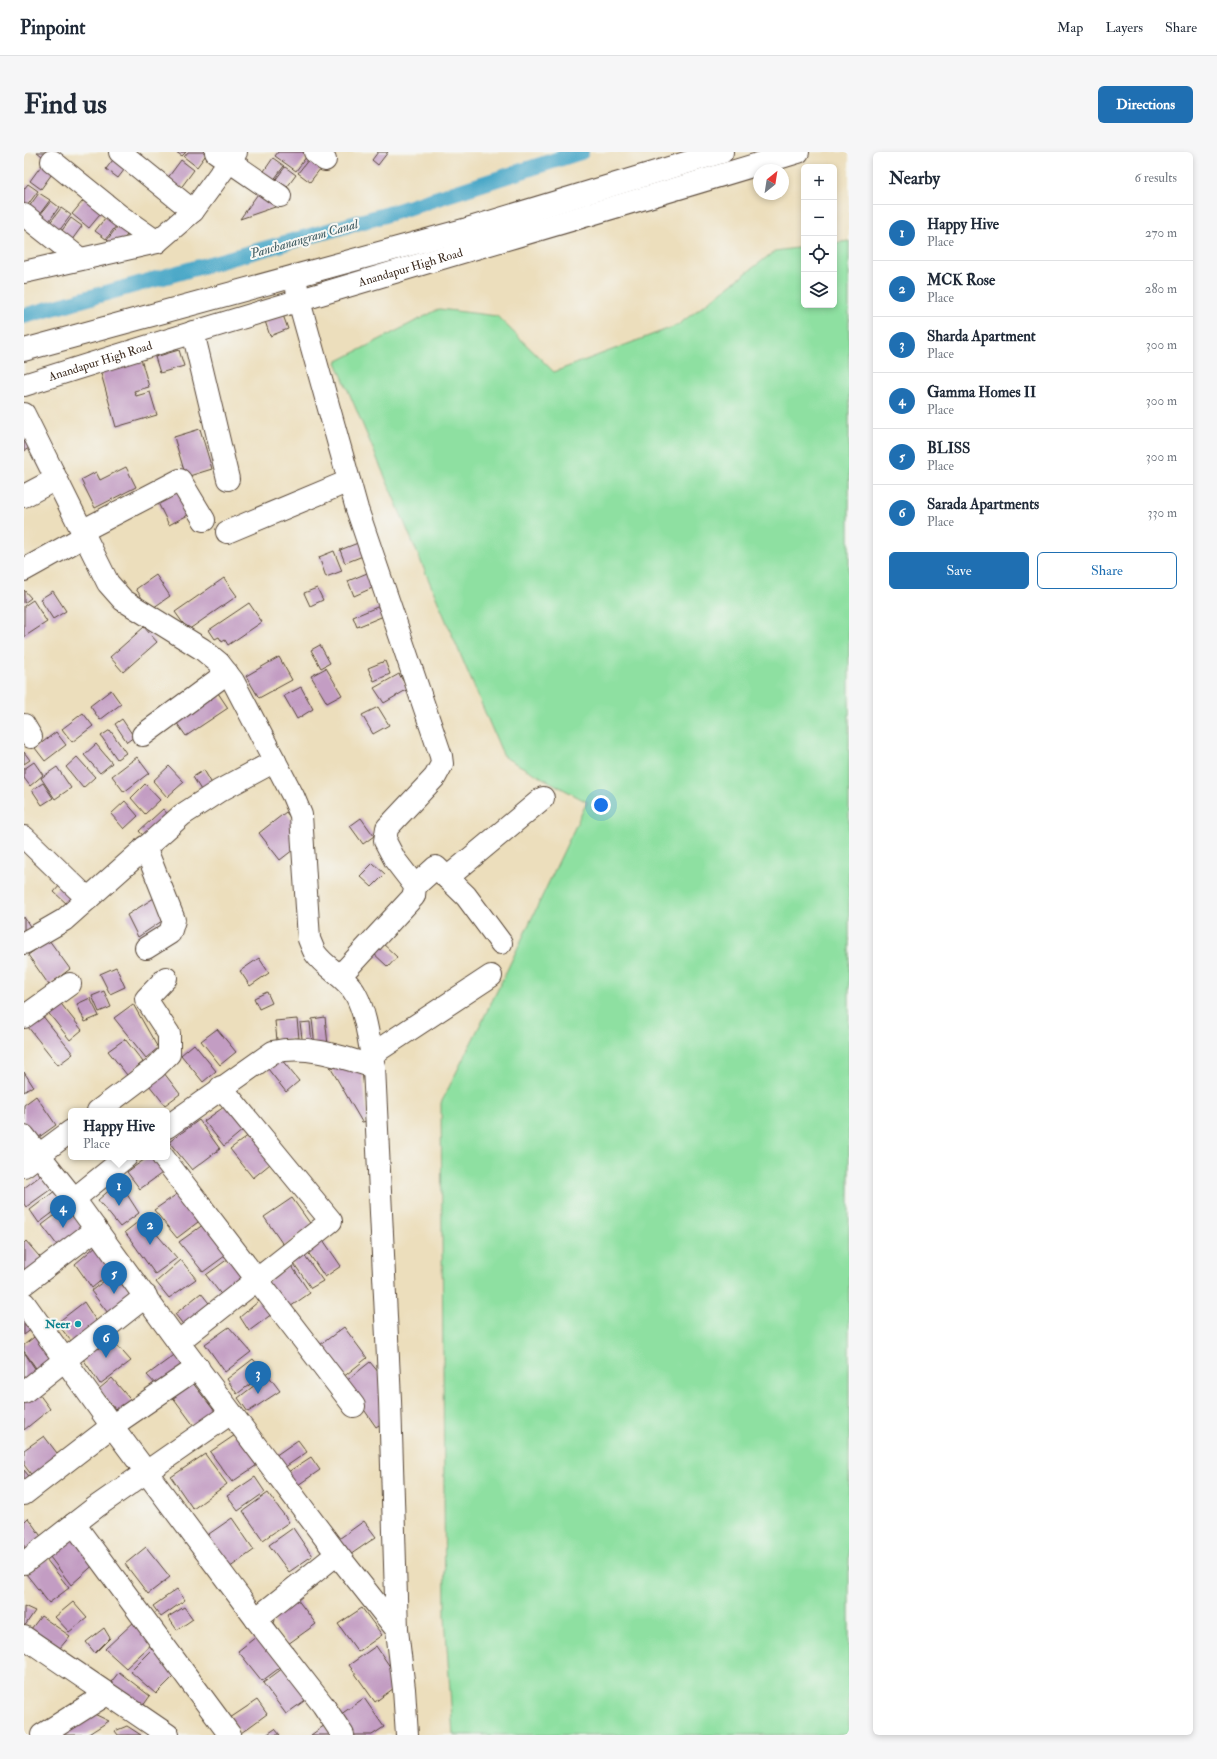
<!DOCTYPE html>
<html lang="en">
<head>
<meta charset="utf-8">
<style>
	body { margin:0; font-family:"IM FELL Double Pica",serif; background:#f6f6f7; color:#1f2937 }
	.controls { position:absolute; right:12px; top:12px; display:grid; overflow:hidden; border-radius:6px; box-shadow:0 2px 6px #0003 }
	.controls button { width:36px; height:36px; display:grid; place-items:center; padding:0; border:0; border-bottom:1px solid #e0e1e3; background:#fff; color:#1f2937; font:20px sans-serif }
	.compass { position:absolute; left:729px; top:12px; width:36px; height:36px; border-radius:50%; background:#fff; box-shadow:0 2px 6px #0003; rotate:30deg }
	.you { position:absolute; left:577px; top:653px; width:14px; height:14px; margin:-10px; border:3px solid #fff; border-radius:50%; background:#1a73e8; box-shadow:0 0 0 6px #1a73e833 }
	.badge { display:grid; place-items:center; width:26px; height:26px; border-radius:50%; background:#1f6fb2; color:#fff; font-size:13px; font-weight:700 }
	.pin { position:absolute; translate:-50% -33px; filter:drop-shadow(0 1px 2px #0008) }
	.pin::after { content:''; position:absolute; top:21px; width:14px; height:12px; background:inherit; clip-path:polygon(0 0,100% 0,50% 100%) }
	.popup { position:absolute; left:44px; top:956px; width:102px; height:52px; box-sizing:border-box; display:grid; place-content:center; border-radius:6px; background:#fff; filter:drop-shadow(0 1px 3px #0005); font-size:13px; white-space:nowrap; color:#747a83 }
	.popup b { font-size:15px; color:#1f2937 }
	.popup::after { content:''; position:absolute; left:50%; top:100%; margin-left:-8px; border:8px solid transparent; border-top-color:#fff }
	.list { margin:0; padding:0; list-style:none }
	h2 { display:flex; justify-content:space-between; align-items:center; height:52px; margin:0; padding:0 16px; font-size:17px }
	h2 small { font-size:13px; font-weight:400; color:#747a83 }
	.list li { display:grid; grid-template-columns:26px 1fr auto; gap:12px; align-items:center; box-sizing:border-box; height:56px; padding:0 16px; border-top:1px solid #e0e1e3 }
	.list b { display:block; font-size:15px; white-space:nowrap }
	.list p { margin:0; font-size:13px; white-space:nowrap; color:#747a83 }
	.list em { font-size:13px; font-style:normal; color:#747a83 }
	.actions { display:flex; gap:8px; padding:12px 16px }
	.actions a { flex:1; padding:9px 0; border:1px solid #1f6fb2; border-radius:6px; text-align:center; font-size:14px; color:#1f6fb2 }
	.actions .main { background:#1f6fb2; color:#fff }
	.icon { flex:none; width:22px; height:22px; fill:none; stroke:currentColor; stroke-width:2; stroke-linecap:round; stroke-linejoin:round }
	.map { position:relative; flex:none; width:825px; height:1583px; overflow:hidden; border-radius:6px }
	header { display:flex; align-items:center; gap:24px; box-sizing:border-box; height:56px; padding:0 20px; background:#fff; border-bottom:1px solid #e0e1e3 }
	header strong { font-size:19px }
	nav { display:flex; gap:22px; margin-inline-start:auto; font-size:14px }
	.intro { display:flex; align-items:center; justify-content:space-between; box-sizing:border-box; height:96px; padding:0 24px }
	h1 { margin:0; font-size:28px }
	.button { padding:10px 18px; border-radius:6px; background:#1f6fb2; color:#fff; font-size:14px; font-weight:700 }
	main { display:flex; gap:24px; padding:0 24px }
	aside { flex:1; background:#fff; border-radius:6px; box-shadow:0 2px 6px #0003 }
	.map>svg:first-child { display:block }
</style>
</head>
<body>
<header>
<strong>Pinpoint</strong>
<nav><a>Map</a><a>Layers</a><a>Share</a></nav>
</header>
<div class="intro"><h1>Find us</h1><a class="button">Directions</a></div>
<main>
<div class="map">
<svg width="825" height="1583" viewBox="0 0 825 1583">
	<rect width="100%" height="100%" fill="#f6f6f2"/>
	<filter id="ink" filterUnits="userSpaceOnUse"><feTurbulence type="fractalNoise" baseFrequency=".025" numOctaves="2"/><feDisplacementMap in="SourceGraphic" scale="8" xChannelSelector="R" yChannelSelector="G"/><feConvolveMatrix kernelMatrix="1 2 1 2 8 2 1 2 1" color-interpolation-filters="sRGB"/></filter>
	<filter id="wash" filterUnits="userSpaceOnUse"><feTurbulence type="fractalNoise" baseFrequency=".012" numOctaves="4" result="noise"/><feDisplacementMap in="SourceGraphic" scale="16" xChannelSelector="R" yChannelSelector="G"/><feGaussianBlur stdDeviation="0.9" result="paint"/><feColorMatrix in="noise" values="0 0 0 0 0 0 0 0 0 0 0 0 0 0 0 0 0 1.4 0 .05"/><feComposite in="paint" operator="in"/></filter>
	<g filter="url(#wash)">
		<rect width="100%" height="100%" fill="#ecdebc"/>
		<!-- green -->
		<path fill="#8ee0a1" stroke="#648560" d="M825 89V1583H429L421 1465 417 951 475 835 563 650 480 605 312 210 415 157 473 164 530 220 654 173 751 99 780 95V153H810V91Z"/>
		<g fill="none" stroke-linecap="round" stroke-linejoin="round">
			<!-- canal -->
			<path stroke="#48a7c7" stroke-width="16" d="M0 164 361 63 557 0"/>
		</g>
		<g id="blocks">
			<!-- building -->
			<g fill="#c39dc3">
				<path d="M13 0H27L22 7Z"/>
				<path d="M95 0 107 9 94 26 82 17Z"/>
				<path d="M152 0H162L158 4Z"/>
				<path d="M164 0H184L173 15 160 5Z"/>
				<path d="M254 0H284L285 1 272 19 251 4Z"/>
				<path d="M354 0H364L354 13 348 8Z"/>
				<path d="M288 3 300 12 286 30 274 21Z"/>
				<path d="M249 6 260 14 246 33 236 25Z"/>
				<path d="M157 8 170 18 156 37 143 27Z"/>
				<path d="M19 11 30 19 17 37 6 29Z"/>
				<path d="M261 15 272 23 258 42 247 34Z"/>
				<path d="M4 32 14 39 0 58V37Z"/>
				<path d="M236 39 257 53 216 67Z"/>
				<path d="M15 41 26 48 12 67 2 59Z"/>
				<path d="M63 44 80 58 65 76 48 62Z"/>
				<path d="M27 49 35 55 21 75 12 68Z"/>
				<path d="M37 56 47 63 32 83 22 76Z"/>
				<path d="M85 61 96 69 82 87 71 79Z"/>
				<path d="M47 66 58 74 45 92 34 84Z"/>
				<path d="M97 70 107 77 94 96 83 88Z"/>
				<path d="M259 163 264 177 246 184 241 169Z"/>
				<path d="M155 198 160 214 136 221 131 205Z"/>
				<path d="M117 207 125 235 110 239 112 244 126 240 133 263 92 275 76 218Z"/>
				<path d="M0 277 9 294 0 299Z"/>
				<path d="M176 277 188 317 162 325 150 285Z"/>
				<path d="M102 315 112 335 71 356 57 328 72 320 76 328Z"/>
				<path d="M154 339 166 362 145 373 133 349Z"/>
				<path d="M339 389 344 402 321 411 316 398Z"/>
				<path d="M310 399 318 419 302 425 295 405Z"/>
				<path d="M348 419 355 433 330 444 324 429Z"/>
				<path d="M132 423 146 444 126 458 112 437Z"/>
				<path d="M200 426 213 444 164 478 151 460Z"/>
				<path d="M293 436 299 448 286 454 280 441Z"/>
				<path d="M0 438 7 446 0 451Z"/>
				<path d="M29 439 42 459 29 467 16 447Z"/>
				<path d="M9 448 23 470 0 485V454Z"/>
				<path d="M225 451 238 470 204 493 201 488 198 490 195 485 191 487 185 478Z"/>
				<path d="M358 453 362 463 333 475 329 465Z"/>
				<path d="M120 475 133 490 99 520 86 505Z"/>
				<path d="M296 493 306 511 297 516 287 498Z"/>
				<path d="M255 505 268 528 235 546 222 524Z"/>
				<path d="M361 509 366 522 350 529 344 516Z"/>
				<path d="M302 516 318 543 303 551 287 524Z"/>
				<path d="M375 522 384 537 360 551 350 536Z"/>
				<path d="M277 535 289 557 273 567 260 544Z"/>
				<path d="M87 538 97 552 76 568 66 554Z"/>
				<path d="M192 538 204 556 162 584 150 567Z"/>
				<path d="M354 555 365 573 349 582 338 563Z"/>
				<path d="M59 561 69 574 48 590 38 577Z"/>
				<path d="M98 567 110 585 103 590 91 572Z"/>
				<path d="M86 578 102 601 93 607 77 584Z"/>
				<path d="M32 580 42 593 21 609 11 596Z"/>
				<path d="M72 592 88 611 76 621 60 603Z"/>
				<path d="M0 600 6 608 0 612Z"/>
				<path d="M53 605 71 625 59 636 42 615Z"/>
				<path d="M113 605 125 621 100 640 88 624Z"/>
				<path d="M10 610 19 623 6 634 0 626V617Z"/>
				<path d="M145 614 160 630 143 645 129 629Z"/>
				<path d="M33 615 47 636 31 647 17 626Z"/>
				<path d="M180 618 191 637 180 643 169 625Z"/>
				<path d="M19 631 29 646 18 653 8 638Z"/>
				<path d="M121 632 136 648 121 662 107 646Z"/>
				<path d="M101 649 114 664 100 677 87 662Z"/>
				<path d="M139 657 148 667 124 689 115 679Z"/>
				<path d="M262 660 271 672 274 694 256 708 235 681Z"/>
				<path d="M337 666 350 684 339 692 326 674Z"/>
				<path d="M349 711 361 722 348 735 336 724Z"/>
				<path d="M36 733 50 746 44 753 30 740Z"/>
				<path d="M130 746 139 763 138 769 114 785 103 763Z"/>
				<path d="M0 765 7 776 0 781Z"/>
				<path d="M25 788 46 817 25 833 4 803Z"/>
				<path d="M356 789 373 805 364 815 347 799Z"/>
				<path d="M235 806 245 821 226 834 216 819Z"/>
				<path d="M92 815 101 835 86 842 76 822Z"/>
				<path d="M80 839 87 855 75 860 68 844Z"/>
				<path d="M243 840 248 851 235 857 230 846Z"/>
				<path d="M66 846 75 864 61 870 53 852Z"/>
				<path d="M34 848 58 878 46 888 22 858Z"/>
				<path d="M109 852 134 896 122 906 90 866Z"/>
				<path d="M14 858 49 902 34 913 0 870Z"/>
				<path d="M301 865 304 893 291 895 288 867Z"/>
				<path d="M273 867 275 886 253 888 251 869Z"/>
				<path d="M286 870 288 893 279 894 276 871Z"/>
				<path d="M193 877 212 900 196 913 177 889Z"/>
				<path d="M101 887 119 910 103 923 84 899Z"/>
				<path d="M170 892 192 919 179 930 157 903Z"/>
				<path d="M257 907 275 929 262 940 244 917Z"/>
				<path d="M306 915 338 917 344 969 338 970Z"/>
				<path d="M0 920 9 934 0 940Z"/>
				<path d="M140 921 156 942 141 953 125 933Z"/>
				<path d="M12 944 32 973 11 988 0 972V953Z"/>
				<path d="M207 950 226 972 200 994 180 969Z"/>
				<path d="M175 968 196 997 168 1018 145 990Z"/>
				<path d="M229 980 251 1008 229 1026 206 997Z"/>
				<path d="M124 1005H130L141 1019 116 1037 103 1020Z"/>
				<path d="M20 1021 30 1035 2 1055 0 1052V1036Z"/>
				<path d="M95 1030 115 1061 96 1075 74 1048Z"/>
				<path d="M32 1038 43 1050 15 1071 6 1058Z"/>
				<path d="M156 1040 178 1067 153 1086 130 1058Z"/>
				<path d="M268 1046 288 1074 260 1094 240 1065Z"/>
				<path d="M43 1054 61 1079 36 1097 18 1073Z"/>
				<path d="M119 1066 153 1106 131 1122 101 1080Z"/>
				<path d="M183 1070 205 1101 179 1120 155 1090Z"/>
				<path d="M297 1085 317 1114 301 1125 281 1096Z"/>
				<path d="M2 1089 21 1111 0 1127V1091Z"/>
				<path d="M72 1094 92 1116 68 1136 51 1112Z"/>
				<path d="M279 1101 299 1129 287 1136 268 1109Z"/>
				<path d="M208 1104 224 1126 199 1145 182 1123Z"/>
				<path d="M157 1108 172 1127 145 1146 132 1130Z"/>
				<path d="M267 1113 286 1141 260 1159 240 1132Z"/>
				<path d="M93 1119 113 1145 87 1165 67 1139Z"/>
				<path d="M177 1141 188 1155 162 1176 151 1162Z"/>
				<path d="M241 1144 252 1159 225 1179 216 1165Z"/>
				<path d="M60 1150 75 1173 50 1193 33 1171Z"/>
				<path d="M0 1156 13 1173 0 1183Z"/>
				<path d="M205 1175 227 1200 201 1220 181 1192Z"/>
				<path d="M320 1175 343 1206 318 1226 292 1196Z"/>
				<path d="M19 1178 35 1203 14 1219 0 1199V1193Z"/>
				<path d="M84 1183 107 1209 76 1232 57 1204Z"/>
				<path d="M0 1200 16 1224 0 1234Z"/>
				<path d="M153 1201 162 1214 134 1235 123 1223Z"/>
				<path d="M229 1207 241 1221 213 1242 203 1227Z"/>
				<path d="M346 1210 359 1226 361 1269 352 1275 321 1230Z"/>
				<path d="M244 1223 256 1239 224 1260 214 1246Z"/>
				<path d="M88 1226 110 1252 95 1262 75 1237Z"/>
				<path d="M168 1230 192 1261 170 1274 148 1244Z"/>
				<path d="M12 1238 26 1257 0 1278V1247Z"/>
				<path d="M214 1281 236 1311 208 1330 186 1300Z"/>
				<path d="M20 1284 36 1305 9 1325 0 1313V1298Z"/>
				<path d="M274 1288 283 1300 257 1318 248 1306Z"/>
				<path d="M181 1302 203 1332 169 1357 147 1325Z"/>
				<path d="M287 1305 296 1318 271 1335 261 1322Z"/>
				<path d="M0 1318 8 1328 0 1334Z"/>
				<path d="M231 1325 241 1340 214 1359 203 1344Z"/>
				<path d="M244 1341 265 1370 239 1388 219 1359Z"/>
				<path d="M4 1366 21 1390 0 1405V1370Z"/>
				<path d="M208 1366 230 1398 205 1416 182 1384Z"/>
				<path d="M340 1369 352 1385 323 1405 312 1389Z"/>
				<path d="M269 1376 288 1404 265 1420 245 1393Z"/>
				<path d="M52 1380 74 1409 47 1433 23 1401Z"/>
				<path d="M122 1395 146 1425 124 1442 101 1412Z"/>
				<path d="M22 1407 45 1436 25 1451 2 1422Z"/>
				<path d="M153 1437 161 1448 137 1465 129 1454Z"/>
				<path d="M273 1447 292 1472 264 1492 250 1471 253 1461Z"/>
				<path d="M49 1450 63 1466 45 1480 31 1465Z"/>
				<path d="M0 1454 11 1459 0 1475Z"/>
				<path d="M160 1455 169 1467 153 1478 144 1465Z"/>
				<path d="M338 1456 358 1483 334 1500 314 1472Z"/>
				<path d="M17 1464 46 1484 36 1496 7 1477Z"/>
				<path d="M112 1468 130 1490 102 1516 81 1497Z"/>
				<path d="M80 1476 86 1486 71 1501 62 1490Z"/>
				<path d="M237 1481 262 1511 238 1529 214 1499Z"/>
				<path d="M132 1493 152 1522 132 1542 106 1519Z"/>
				<path d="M352 1494 377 1531 351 1550 325 1513Z"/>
				<path d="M263 1513 287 1544 262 1562 239 1531Z"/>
				<path d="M95 1520 126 1544 116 1558 84 1534Z"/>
				<path d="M340 1546 360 1575 348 1583H326L313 1565Z"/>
				<path d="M233 1548 243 1562 217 1581 206 1566Z"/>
				<path d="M64 1559 85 1569 63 1583H30Z"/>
				<path d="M301 1573 308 1583H287Z"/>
				<path d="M103 1574 117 1583H94L91 1579Z"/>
				<path d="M251 1577 256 1583H242Z"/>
			</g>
		</g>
	</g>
	<g filter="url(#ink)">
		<use href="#blocks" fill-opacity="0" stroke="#564536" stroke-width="1"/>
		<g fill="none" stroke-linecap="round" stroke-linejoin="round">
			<defs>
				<g id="minor">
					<path d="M96 0 169 59"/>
					<path d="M192 0 256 44"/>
					<path d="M291 0 301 8"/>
					<path d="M28 9 96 64 133 90"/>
					<path d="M0 63 56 107"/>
					<path d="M0 120 133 90 169 59 212 0"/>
					<path d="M271 124 275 149 333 357 417 604 418 612 411 625 363 676 361 689 371 708 391 734 390 744 316 824"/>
					<path d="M169 180 204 327"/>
					<path d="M0 262 84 431 99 448 178 497 195 511 209 529 269 644 277 663 285 787C287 792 289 797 291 801 302 817 323 825 332 843 343 864 345 892 350 915L366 1248 373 1478 380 1537 383 1583"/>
					<path d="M0 344 32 327"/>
					<path d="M58 379 156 328 180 368"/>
					<path d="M203 380 325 329"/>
					<path d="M0 418 61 384"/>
					<path d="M0 573 7 585"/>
					<path d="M119 583 203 521"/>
					<path d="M0 685 64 747"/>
					<path d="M121 695 150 768 146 781 122 796"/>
					<path d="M423 726 519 646"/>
					<path d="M391 734 412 715 442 744 477 791"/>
					<path d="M0 791 40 768 158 663 195 639 251 609"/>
					<path d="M0 865 46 832"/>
					<path d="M347 903 467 824"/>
					<path d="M74 959 131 916 145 902V882L122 847 142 826"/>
					<path d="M143 975 249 900C283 892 318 905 350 915"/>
					<path d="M0 984 50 1047 154 1190 313 1402 373 1478"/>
					<path d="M139 1005 330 1254"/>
					<path d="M0 1014 47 979"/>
					<path d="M50 1047 102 1005"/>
					<path d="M0 1132 72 1077"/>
					<path d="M0 1151 88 1274 232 1467 299 1553 319 1583"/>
					<path d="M154 1190 307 1069 197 935"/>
					<path d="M0 1240 122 1144"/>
					<path d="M0 1342 88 1274 174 1215"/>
					<path d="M50 1372 206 1583"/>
					<path d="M0 1411 72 1355 207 1261"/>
					<path d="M232 1467 313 1402"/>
					<path d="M0 1485 144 1583"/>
					<path d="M18 1583 83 1542"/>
				</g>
				<g id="major">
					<path d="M0 198 443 77 698 0"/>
					<path id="s1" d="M0 233C256 151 516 79 774 0"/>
				</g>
			</defs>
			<!-- minor casing -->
			<use href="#minor" stroke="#564536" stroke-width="24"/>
			<!-- major casing -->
			<use href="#major" stroke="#564536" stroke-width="24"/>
			<!-- minor -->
			<use href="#minor" stroke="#fff" stroke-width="22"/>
			<!-- major -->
			<use href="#major" stroke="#fff" stroke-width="22"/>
		</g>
	</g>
	<!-- markers -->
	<circle fill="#0f9aa8" stroke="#f6f6f2" stroke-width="1.5" cx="54" cy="1172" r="4"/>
	<g text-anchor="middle" stroke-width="4" stroke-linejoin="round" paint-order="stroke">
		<!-- street labels -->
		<g font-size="12" fill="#3b2a1e" stroke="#f6f6f2">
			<text dy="4" stroke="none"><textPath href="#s1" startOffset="404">Anandapur High Road</textPath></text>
			<text dy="4" stroke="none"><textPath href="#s1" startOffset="80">Anandapur High Road</textPath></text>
		</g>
		<!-- culture labels -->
		<g font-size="12" font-weight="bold" fill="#0d838f" stroke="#f6f6f2" text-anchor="end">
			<text x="46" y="1176">Neer</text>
		</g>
		<!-- water labels -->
		<g font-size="13" font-style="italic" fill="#405c62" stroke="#f6f6f2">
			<text transform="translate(280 86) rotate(-16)" y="5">Panchanangram Canal</text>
		</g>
	</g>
</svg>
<div class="controls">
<button>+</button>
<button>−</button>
<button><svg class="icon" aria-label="locate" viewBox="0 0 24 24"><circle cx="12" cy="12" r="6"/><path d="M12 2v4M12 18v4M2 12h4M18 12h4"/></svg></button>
<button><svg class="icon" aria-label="layers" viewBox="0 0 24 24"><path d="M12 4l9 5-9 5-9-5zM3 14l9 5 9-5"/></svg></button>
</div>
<svg class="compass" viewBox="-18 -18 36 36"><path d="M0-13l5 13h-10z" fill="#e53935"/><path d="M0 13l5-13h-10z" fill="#747a83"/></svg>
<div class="you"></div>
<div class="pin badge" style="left:95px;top:1054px">1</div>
<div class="popup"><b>Happy Hive</b>Place</div>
<div class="pin badge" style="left:126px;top:1093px">2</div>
<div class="pin badge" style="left:234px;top:1242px">3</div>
<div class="pin badge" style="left:39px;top:1076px">4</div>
<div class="pin badge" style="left:90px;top:1142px">5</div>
<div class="pin badge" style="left:82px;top:1206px">6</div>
</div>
<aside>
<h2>Nearby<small>6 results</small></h2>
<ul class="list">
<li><span class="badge">1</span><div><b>Happy Hive</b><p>Place</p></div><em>270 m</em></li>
<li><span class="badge">2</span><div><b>MCK Rose</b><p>Place</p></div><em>280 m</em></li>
<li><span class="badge">3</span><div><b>Sharda Apartment</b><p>Place</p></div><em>300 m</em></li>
<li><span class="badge">4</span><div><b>Gamma Homes II</b><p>Place</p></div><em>300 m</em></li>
<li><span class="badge">5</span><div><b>BLISS</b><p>Place</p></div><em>300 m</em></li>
<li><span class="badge">6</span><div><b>Sarada Apartments</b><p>Place</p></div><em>330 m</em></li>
</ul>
<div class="actions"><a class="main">Save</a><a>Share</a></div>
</aside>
</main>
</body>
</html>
